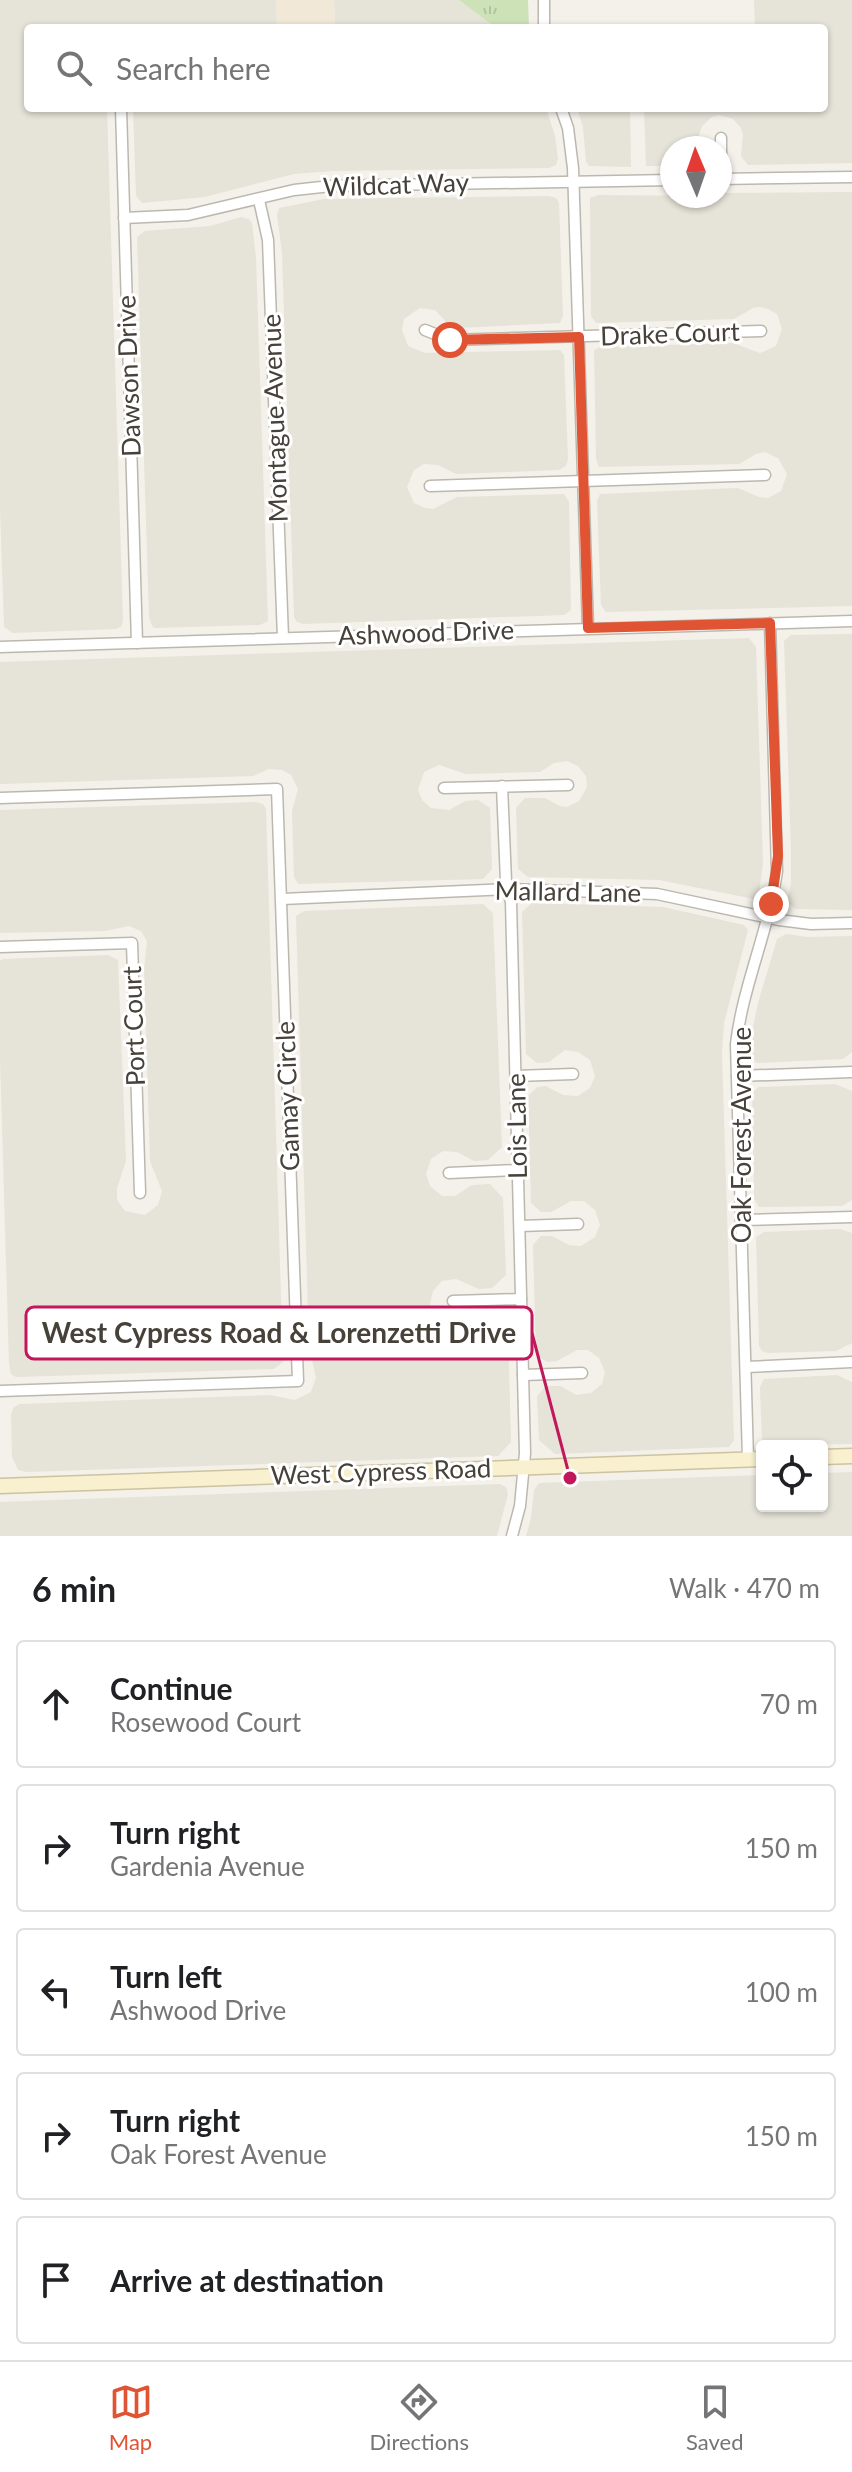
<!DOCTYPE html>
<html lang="en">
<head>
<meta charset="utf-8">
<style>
	body { margin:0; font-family:Lato,sans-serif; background:#f2f2f2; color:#202124 }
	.controls { position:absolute; right:24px; bottom:24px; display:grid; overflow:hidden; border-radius:8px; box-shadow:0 2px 6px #0004 }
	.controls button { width:72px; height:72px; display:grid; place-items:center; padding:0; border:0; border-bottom:2px solid #e0e0e0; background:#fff; color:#202124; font:40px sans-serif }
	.compass { position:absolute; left:660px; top:136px; width:72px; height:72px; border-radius:50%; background:#fff; box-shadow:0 2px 6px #0004; rotate:358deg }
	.stop { position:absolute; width:24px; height:24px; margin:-18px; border:6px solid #e05434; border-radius:50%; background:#fff }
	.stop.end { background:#e05434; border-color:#fff; box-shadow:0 2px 8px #0008 }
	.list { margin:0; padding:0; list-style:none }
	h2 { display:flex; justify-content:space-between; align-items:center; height:104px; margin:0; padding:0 32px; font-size:34px }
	h2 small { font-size:26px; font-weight:400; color:#757577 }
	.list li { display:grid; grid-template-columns:52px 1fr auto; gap:24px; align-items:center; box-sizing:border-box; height:128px; margin:0 16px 16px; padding:0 16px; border:2px solid #e0e0e0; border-radius:8px }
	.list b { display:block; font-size:30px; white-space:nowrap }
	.list p { margin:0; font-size:26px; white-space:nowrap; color:#757577 }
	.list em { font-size:26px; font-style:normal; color:#757577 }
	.icon { flex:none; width:44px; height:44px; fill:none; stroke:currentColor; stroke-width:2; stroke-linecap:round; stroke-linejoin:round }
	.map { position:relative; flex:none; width:852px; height:1536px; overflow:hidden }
	.search { position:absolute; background:#fff; box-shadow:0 2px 6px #0004; left:24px; right:24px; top:24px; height:88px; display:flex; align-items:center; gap:20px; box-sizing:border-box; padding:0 28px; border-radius:8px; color:#757577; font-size:30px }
	.sheet { height:824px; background:#fff }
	nav { display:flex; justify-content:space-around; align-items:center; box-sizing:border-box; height:112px; border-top:2px solid #e0e0e0; background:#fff; font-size:22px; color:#757577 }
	nav a { display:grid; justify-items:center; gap:4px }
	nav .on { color:#e05434 }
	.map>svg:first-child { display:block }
</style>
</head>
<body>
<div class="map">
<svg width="852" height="1536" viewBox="0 0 852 1536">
	<defs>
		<pattern id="park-tufts" width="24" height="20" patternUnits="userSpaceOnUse" patternTransform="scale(2)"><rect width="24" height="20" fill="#cee2b8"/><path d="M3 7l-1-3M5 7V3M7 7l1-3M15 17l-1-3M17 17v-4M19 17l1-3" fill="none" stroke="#b2c39f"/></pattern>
	</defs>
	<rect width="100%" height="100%" fill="#f3f1ea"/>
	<!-- residential -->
	<g fill="#e6e3d9">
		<path d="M0 0H276L277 28H28V108H107L123 621 121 627 116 629 13 633 4 627 0 508Z"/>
		<path d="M334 0H459L496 28H335Z"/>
		<path d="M754 0H852V163L748 165 741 156 743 135 741 128 733 119 719 115 712 117 702 126 698 138 700 148H672V166H646L644 108H824V28H755Z"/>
		<path d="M133 108H546L555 136 558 159 556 165 549 168 332 171 294 174 205 197 142 203 136 196Z"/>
		<path d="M577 108H630L631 167 589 166 586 161 583 127Z"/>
		<path d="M852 192V606L606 612 601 605 597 501 600 494 738 488 759 497 768 498 781 491 787 474 778 458 765 452 756 454 739 464 599 467 596 459 594 350 600 347 733 343 760 353 776 346 782 329 777 314 768 309 759 307 753 308 734 319 596 323 591 316 590 198 598 195 720 196V193Z"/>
		<path d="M549 196 556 198 559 203 563 315 560 323 458 328 450 326 435 310 420 308 404 319 402 330 408 346 425 353 560 350 564 355 568 459 566 466 559 470 456 474 438 465 424 464 414 470 407 487 414 503 425 508 433 509 457 497 564 494 569 502 571 610 564 615 303 624 297 622 294 617 282 253 277 215 279 208 324 199Z"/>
		<path d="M241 217 249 219 252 223 256 257 268 621 260 625 155 628 152 626 149 617 137 237 145 231 210 226Z"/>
		<path d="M852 634V910L795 909 787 901 791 883V849L784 641 791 635Z"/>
		<path d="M749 638 756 647 763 863 759 894 754 899 659 880 528 877 518 869 516 808 525 798H545L560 806 567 807 579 801 587 787 586 776 578 766 567 761 554 763 540 772 466 774 439 765 424 772 418 790 422 800 431 808 449 810 465 801 478 800 490 808 492 869 483 879 298 884 294 877 292 811 298 789 291 775 282 770 269 769 253 776 0 784V662Z"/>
		<path d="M256 802 263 804 266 809 283 1362 274 1369 16 1377 11 1374 9 1364 0 1058V961L3 959 108 955 118 960 126 1161 117 1188V1200L125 1211 145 1215 158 1205 162 1191 150 1161 144 970 147 941 141 931 129 926 105 931 0 933V810Z"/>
		<path d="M532 903 663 907 744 925 748 930 724 1023 722 1054 734 1440 729 1447 555 1454 539 1440 537 1396 546 1386H561L576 1395 591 1393 602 1384 605 1372 599 1358 588 1350H577L557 1361 547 1362 536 1355 533 1245 541 1236H552L569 1245 581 1246 595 1237 600 1225 595 1210 584 1201H571L551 1212H541L531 1203 528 1096 537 1087 546 1086 563 1095 578 1096 590 1088 595 1076 590 1060 578 1052 565 1050 549 1062 537 1063 526 1054 522 912Z"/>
		<path d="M483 904 493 913 502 1147 488 1160 474 1161 457 1152 443 1151 431 1159 426 1174 430 1186 442 1196H455L472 1185 490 1184 503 1198 506 1275 492 1288 479 1289 456 1279 442 1281 433 1291 430 1304 435 1317 447 1324H459L480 1313H494L508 1326 511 1442 498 1456 26 1472 18 1470 12 1457 11 1414 14 1407 20 1404 270 1395 295 1400 311 1392 316 1378 309 1346 296 916 304 911Z"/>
		<path d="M786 934 808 937 852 936V1052L843 1059 757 1063 750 1057V1041L758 1003 777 939Z"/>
		<path d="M835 1084 852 1091V1200L842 1206 759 1207 754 1199 752 1092 759 1087Z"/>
		<path d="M840 1229 852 1233V1343L836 1351 768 1353 762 1351 759 1346 756 1237 764 1232Z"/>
		<path d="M837 1375 852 1382V1444L764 1445 762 1442 760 1387 764 1379Z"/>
		<path d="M852 1472V1536H526L531 1518 534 1490 539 1483 762 1475V1506H822V1473Z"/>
		<path d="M500 1484 506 1487 508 1494 497 1536H0V1502Z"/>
	</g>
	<!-- commercial -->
	<path fill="#f2e8d8" d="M276 0H334L335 28H277Z"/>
	<!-- park -->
	<path fill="url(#park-tufts)" d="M459 0H528L529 28H496Z"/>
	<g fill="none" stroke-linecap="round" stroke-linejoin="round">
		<defs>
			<g id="street">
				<path d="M544 0V28"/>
				<path d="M121 108 137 643"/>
				<path d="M561 108 568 128 573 168 588 628"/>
				<path d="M721 138V179"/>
				<path d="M720 179 852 177"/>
				<path d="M259 200 268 240 283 638"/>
				<path d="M124 218 188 215 294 190 331 186 672 180"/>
				<path d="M425 330 450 340 761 331"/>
				<path d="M430 486 765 475"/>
				<path d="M0 647 852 621"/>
				<path d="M502 786 506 881 511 902 525 1453 520 1506 512 1536"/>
				<path d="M444 788 568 785"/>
				<path d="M0 798 277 789 298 1381 0 1391"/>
				<path d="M282 899 509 889 657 894 779 920 811 924 852 923"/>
				<path d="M0 947 132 943 140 1193"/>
				<path d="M516 1076 573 1074"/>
				<path d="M737 1076 852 1072"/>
				<path d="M449 1173 517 1170"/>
				<path d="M741 1220 852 1217"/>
				<path d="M520 1226 578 1224"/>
				<path d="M453 1301 521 1299"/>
				<path d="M746 1367 852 1362"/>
				<path d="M523 1375 582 1373"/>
				<path d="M748 1459 736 1044C743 985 769 930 777 871L770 623"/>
			</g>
			<g id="secondary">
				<path d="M822 1457 852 1456"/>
				<path d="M0 1486 762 1459"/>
			</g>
		</defs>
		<!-- street casing -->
		<use href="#street" stroke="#bdb8ae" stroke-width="13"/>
		<!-- secondary casing -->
		<use href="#secondary" stroke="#cdc39f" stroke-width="17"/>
		<!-- street -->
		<use href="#street" stroke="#fff" stroke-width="10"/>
		<!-- secondary -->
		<use href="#secondary" stroke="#f8f0cf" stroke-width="14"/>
	</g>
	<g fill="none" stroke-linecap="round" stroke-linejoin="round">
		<!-- route -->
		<path stroke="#e05434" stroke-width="10" d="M450 340 579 337 588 628 770 623 778 856 771 904"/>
	</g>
	<g text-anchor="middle" stroke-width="6" stroke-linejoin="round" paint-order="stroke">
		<!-- street labels -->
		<g font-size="26" fill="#464139" stroke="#fff">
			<text transform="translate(396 185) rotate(-2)" y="9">Wildcat Way</text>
			<text transform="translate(670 334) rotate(-2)" y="9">Drake Court</text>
			<text transform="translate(129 376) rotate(-92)" y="9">Dawson Drive</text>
			<text transform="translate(275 418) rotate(-92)" y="9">Montague Avenue</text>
			<text transform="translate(426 633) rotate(-2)" y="9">Ashwood Drive</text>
			<text transform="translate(568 892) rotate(1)" y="9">Mallard Lane</text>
			<text transform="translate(134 1026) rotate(-92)" y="9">Port Court</text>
			<text transform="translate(288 1096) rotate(-92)" y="9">Gamay Circle</text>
			<text transform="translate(517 1126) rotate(-91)" y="9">Lois Lane</text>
			<text transform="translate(742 1135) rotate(-90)" y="9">Oak Forest Avenue</text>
			<text transform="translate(381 1472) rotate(-2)" y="9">West Cypress Road</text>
		</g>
	</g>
	<!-- callouts -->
	<path fill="none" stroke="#c2185b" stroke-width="3" d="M570 1478L532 1333"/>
	<circle fill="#c2185b" stroke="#fff" stroke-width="3" cx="570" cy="1478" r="8"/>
	<rect fill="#fff" stroke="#c2185b" stroke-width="3" x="26" y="1307" width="506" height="52" rx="8"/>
	<g font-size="28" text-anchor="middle" font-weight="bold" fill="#464139">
		<text x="279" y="1343">West Cypress Road &amp; Lorenzetti Drive</text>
	</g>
</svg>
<div class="controls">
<button><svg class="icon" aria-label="locate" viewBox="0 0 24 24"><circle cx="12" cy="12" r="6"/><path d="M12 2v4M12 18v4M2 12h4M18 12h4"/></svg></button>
</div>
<svg class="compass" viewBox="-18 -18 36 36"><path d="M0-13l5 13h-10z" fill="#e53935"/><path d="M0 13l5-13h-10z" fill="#757577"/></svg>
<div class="stop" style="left:450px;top:340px"></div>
<div class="stop end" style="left:771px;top:904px"></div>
<div class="search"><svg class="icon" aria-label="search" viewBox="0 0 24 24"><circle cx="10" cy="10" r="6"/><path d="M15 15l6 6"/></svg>Search here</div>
</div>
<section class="sheet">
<h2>6 min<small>Walk · 470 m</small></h2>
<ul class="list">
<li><svg class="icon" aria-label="ahead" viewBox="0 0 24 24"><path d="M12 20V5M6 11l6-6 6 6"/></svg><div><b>Continue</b><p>Rosewood Court</p></div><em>70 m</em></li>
<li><svg class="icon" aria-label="right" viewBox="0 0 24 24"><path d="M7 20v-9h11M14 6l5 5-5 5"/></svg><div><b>Turn right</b><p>Gardenia Avenue</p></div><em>150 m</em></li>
<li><svg class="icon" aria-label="left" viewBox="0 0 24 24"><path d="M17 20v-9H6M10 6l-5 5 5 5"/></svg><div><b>Turn left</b><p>Ashwood Drive</p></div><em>100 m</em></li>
<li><svg class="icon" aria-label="right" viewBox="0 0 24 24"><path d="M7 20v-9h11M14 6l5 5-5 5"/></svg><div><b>Turn right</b><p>Oak Forest Avenue</p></div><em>150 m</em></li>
<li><svg class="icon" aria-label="arrive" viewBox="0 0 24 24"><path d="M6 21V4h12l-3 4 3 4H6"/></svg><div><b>Arrive at destination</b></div></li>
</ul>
</section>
<nav>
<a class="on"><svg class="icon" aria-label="map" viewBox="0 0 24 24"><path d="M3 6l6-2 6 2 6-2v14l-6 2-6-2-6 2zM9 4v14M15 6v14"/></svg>Map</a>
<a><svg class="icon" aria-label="directions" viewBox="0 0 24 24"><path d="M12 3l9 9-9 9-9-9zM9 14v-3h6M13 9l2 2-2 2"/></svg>Directions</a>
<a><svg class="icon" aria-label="saved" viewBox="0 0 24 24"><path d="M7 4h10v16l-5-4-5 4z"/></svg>Saved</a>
</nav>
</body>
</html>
